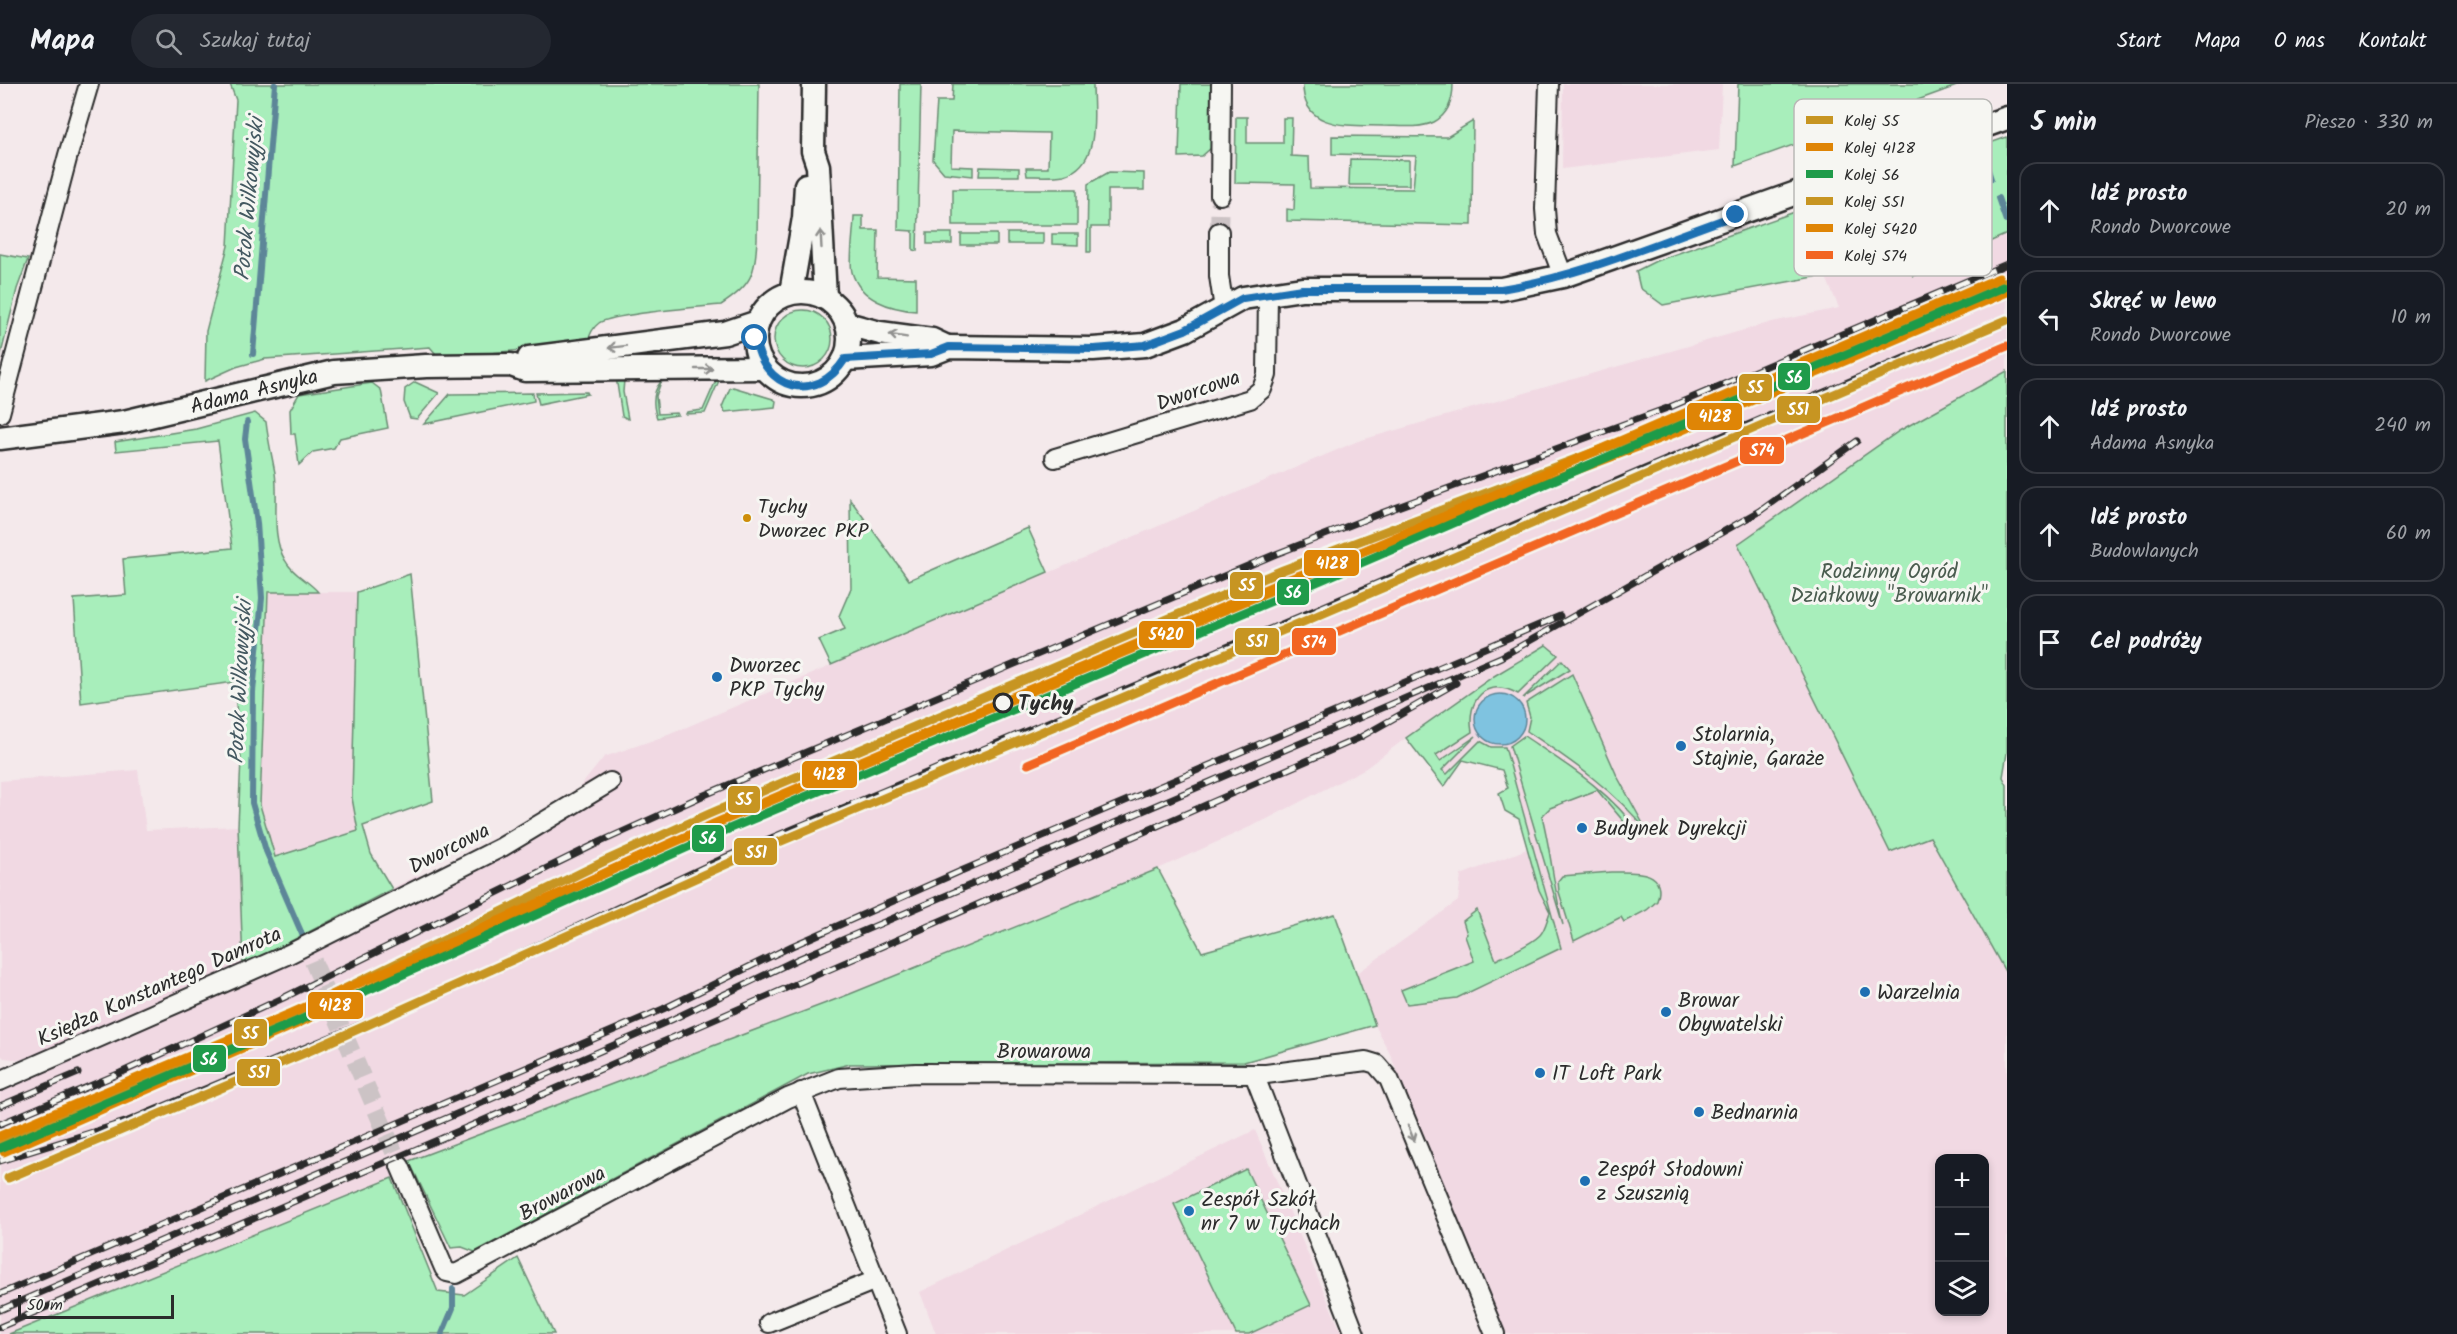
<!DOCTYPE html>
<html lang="pl">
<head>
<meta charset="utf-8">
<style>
	body { margin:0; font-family:Kalam,sans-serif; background:#242831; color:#f1f3f6 }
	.controls { position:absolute; right:18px; bottom:18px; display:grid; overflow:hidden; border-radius:12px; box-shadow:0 3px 9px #0003 }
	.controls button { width:54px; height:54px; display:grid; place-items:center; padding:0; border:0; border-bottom:2px solid #363941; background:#171b24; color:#f1f3f6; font:30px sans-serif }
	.scale { position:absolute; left:18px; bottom:15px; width:156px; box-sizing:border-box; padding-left:6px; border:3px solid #2b2b2b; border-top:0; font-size:16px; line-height:21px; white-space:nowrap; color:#2b2b2b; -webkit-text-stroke:4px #f6f6f2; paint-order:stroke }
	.stop { position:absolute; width:18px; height:18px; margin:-14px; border:4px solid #1f6fb2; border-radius:50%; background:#fff }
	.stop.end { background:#1f6fb2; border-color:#fff; box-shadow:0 2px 6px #0008 }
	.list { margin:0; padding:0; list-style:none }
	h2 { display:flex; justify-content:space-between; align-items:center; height:78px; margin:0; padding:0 24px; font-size:26px }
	h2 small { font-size:20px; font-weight:400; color:#9ea1a6 }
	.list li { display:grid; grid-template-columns:39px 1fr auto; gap:18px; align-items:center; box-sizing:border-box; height:96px; margin:0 12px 12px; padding:0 12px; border:2px solid #363941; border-radius:18px }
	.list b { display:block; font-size:22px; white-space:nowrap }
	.list p { margin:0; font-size:20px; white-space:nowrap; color:#9ea1a6 }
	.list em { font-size:20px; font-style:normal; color:#9ea1a6 }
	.icon { flex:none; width:33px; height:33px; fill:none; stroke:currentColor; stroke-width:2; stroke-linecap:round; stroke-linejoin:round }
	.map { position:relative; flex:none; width:2007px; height:1250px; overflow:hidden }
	header { display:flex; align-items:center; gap:36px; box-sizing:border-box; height:84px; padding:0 30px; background:#171b24; border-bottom:2px solid #363941 }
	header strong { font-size:28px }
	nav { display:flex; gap:33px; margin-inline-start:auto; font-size:21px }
	.search { width:420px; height:54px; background:#242831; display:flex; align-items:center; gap:15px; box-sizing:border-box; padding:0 21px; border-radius:33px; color:#9ea1a6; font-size:22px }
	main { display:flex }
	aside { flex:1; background:#171b24 }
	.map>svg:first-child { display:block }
</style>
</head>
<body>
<header>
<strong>Mapa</strong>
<div class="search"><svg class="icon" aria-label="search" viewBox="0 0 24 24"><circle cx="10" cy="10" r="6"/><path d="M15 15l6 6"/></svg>Szukaj tutaj</div>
<nav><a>Start</a><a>Mapa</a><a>O nas</a><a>Kontakt</a></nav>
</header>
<main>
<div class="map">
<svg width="2007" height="1250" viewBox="0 0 2007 1250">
	<rect width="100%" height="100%" fill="#f4e9eb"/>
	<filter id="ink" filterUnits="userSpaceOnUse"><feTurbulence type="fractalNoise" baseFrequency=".0167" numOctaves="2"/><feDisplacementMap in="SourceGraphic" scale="12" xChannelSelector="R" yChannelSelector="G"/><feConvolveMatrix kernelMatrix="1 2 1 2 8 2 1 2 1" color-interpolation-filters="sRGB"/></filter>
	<g filter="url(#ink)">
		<!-- built -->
		<g fill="#f1d9e3" fill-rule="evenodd">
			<path d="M1563 0H1722L1719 66 1562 85Z"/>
			<path d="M2007 150V287L1899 347 1739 460 1891 768 1930 753 2007 891V1250H1504L1390 970 1375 941 1356 890 1458 817 1461 791 1527 765 1519 735 1505 727 1499 709 1508 704 1502 686 1463 676 1444 703 1406 654 1366 684 1265 736 1158 785 850 910 409 1077 392 1094 9 1250H0V985L22 976 4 974 0 970V697L138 686 146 746 238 742 243 881 416 792 436 789 508 753 579 704 604 673 668 651 1358 357 1772 238 1839 224 1825 191 1899 160 1913 192ZM1940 1074H1984V1228H1940Z"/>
			<path d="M268 508H357L352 714 358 747 275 773 260 721Z"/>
			<path d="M1255 1046 1342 1250H936L920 1208Z"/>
		</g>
		<!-- green -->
		<g fill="#a8eebb" stroke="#6a8c73" stroke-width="1.5">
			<path d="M230 0H759L757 155C755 190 752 201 721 221 699 223 612 230 599 239 592 244 589 252 587 260L479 270H436L430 263 265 275 236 283 205 297 206 247 228 162 236 16Z"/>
			<path d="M900 0H921L917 167 913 166V147L898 146Z"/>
			<path d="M953 0H1093C1093 28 1102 81 1064 91 1053 93 1038 92 1027 92L1026 84H1048L1049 49 952 47 951 82 973 83V92L944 89 933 76 937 17H952Z"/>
			<path d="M1181 0H1213V57L1211 64 1202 72 1179 73Z"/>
			<path d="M1303 0H1453C1453 16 1449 30 1434 38 1419 45 1399 42 1383 42 1350 41 1302 47 1303 0Z"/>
			<path d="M1738 0H1962L1735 82Z"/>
			<path d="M1236 33H1247V59H1283V34H1292L1291 72 1309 73 1310 104 1413 105 1416 72 1332 70V52L1447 53 1473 37 1472 141 1287 137V125L1294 126 1295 100 1235 99Z"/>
			<path d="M2007 53V150L1913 192 1898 160 1825 191 1663 221 1640 204 1636 187 1656 177Z"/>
			<path d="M1350 75 1409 76V101H1349Z"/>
			<path d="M980 83 1019 84V92H979Z"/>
			<path d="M1109 88 1144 89V106H1108V143H1091V168H1087L1088 100Z"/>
			<rect x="953" y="105" width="124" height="36"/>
			<path d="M854 132H863V146H878L877 193 916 194V227C891 225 860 216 852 188 849 177 854 145 854 132Z"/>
			<rect x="927" y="149" width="25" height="11"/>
			<rect x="1007" y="149" width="36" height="11"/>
			<rect x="961" y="150" width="36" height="11"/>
			<path d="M1052 150H1078V161L1052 160Z"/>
			<path d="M0 170 28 175 17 205 0 274Z"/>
			<circle cx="803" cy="255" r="29"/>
			<path d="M2007 287V669L2003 693 2007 701V891L1930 753 1890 768 1738 460 1899 347Z"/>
			<path d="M721 292 705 329 686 330 687 328 703 326 717 294 666 296 661 298 656 312 658 330 677 329 678 331 657 334C652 321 652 303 665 295Z"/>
			<path d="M616 293 624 296 623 308 628 335 622 332Z"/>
			<path d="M415 298 439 309 417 335 410 334 404 318 405 305Z"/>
			<path d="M372 299 381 306 388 344 340 354 334 364 313 368 299 381 295 350H291L290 326 299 310Z"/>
			<path d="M733 303 773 315 776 317 775 323 725 328 722 323 730 304Z"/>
			<path d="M587 308 588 310 539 320 536 309Z"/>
			<path d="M533 309 534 317 424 340 450 310Z"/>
			<path d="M255 329 266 338C268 356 272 372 275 389 279 416 270 451 285 476 293 491 308 496 318 508H268L260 721 275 773 358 747 352 714 357 508 410 490 433 717 363 742 371 770 392 805 243 882 238 742 241 675 234 598 81 619 74 515 126 511 123 475 232 464 218 357 116 367 115 358 196 345Z"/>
			<path d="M850 415 909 496 1028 444 1048 488 831 581 819 556 845 545 839 532 851 504Z"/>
			<path d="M1546 561 1558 571 1518 610C1486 592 1466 616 1472 648L1436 671 1440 677 1476 652 1442 686 1447 690 1480 657 1491 663H1505L1561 864 1457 914 1407 920 1401 906 1474 877 1465 852 1467 850 1463 837 1477 826 1496 876C1509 869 1529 862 1540 851 1545 846 1547 836 1550 828L1539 806 1519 735 1505 727 1499 709 1508 704 1502 686 1463 676 1444 703 1406 654 1494 592Z"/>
			<path d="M1562 576 1570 585 1523 614Z"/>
			<path d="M1572 590 1617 692 1647 747C1613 705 1571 677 1527 647L1530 633 1526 619Z"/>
			<path d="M1524 652C1567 681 1610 707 1640 750L1636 752 1597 706 1550 724 1542 732C1551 768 1554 805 1563 841L1510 662Z"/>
			<path d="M1158 785 1202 868 1335 830 1375 941 1244 978 850 980 808 990 475 1168 462 1163 451 1164 409 1077 850 910Z"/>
			<path d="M1611 788C1632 788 1668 784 1657 817L1647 826 1624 838 1621 833 1574 857 1559 808 1558 797 1562 792Z"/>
			<path d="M1246 1085 1311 1221 1249 1250H1236L1174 1120Z"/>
			<path d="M392 1094 438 1208 464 1211 518 1174 554 1250H9Z"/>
		</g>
		<!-- water -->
		<circle fill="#7fc3e0" stroke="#5d8698" stroke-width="1.5" cx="1500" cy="635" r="25"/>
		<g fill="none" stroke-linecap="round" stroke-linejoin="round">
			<!-- stream -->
			<g stroke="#5d8698" stroke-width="6">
				<path d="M1982 68 1991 95"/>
				<path d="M1998 114 2006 137"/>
				<path d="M253 270 275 0"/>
				<path d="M247 338 245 355 257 439 262 514 253 608 252 719 266 767 302 850"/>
				<path d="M442 1250 453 1224V1205"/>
			</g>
			<!-- minor-tunnel -->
			<g stroke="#ccc3c5" stroke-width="18" stroke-dasharray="18 9" stroke-linecap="butt">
				<path d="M1219 148 1220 111"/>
				<path d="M313 877 400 1082"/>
			</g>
			<defs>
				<g id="minor">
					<path d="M1549 0 1545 125 1547 150 1563 192"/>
					<path d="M1220 111 1221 0"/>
					<path d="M1219 148V192L1224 225"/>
					<path d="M0 329 68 71 89 0"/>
					<path d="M1055 374 1250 315 1262 305 1267 291 1268 209"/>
					<path d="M1254 990 1355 1250"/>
					<path d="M0 997 289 870 502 763 610 698"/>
					<path d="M801 1008 897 1250"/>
					<path d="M400 1082 444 1184 447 1188 456 1190 788 1014 839 994 916 989 1266 990 1366 977 1376 980 1389 995 1495 1250"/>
					<path d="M769 1239 876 1196"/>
				</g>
				<g id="tertiary">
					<path d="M814 0 813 67 818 82 825 213"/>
					<circle cx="802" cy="255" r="47"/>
					<path d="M791 209 804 134 806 101"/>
					<path d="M847 240 880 249 932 256 947 263"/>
					<path d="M529 274 725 249 758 238"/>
					<path d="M845 275 931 270 949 263 1093 265 1145 261 1185 246 1243 214 1302 205H1501L1563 192 2007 34"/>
					<path d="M0 354 124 338 334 288 426 282 511 281 525 286 765 284"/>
				</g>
			</defs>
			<!-- minor casing -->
			<use href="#minor" stroke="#2b2b2b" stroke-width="22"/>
			<!-- tertiary casing -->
			<use href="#tertiary" stroke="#2b2b2b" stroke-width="27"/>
			<!-- minor -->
			<use href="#minor" stroke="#f6f6f2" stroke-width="18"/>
			<!-- tertiary -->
			<use href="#tertiary" stroke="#f6f6f2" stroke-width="22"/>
			<defs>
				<g id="rail">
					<path d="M0 1022 78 989"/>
					<path d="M0 1040 118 990 283 914 598 759 702 712 1276 470 1384 428 1670 323 2007 180"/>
					<path d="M0 1077 128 1037 424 914 728 772 1303 531 1939 259 2007 238"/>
					<path d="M0 1210 663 925 792 862 961 787 1560 532"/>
					<path d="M0 1226 468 1025 671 936 798 875 1501 573 1760 427 1857 357"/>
					<path d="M0 1243 475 1040 1327 668 1359 654 1456 599"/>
				</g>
			</defs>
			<!-- rail casing -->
			<use href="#rail" stroke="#2b2b2b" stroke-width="7"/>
			<!-- rail -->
			<use href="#rail" stroke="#f6f6f2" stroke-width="4.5" stroke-dasharray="14" stroke-linecap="butt"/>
			<defs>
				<path id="rail-1" d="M0 1058 291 931 607 776 709 730 1283 486 1676 337 2007 197"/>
				<path id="rail-2" d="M4 1068 295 941 611 786 713 740 1287 496 1680 347 2007 208"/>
				<path id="rail-3" d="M0 1064 296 938 724 747 1293 508 2003 203"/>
				<path id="rail-4" d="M8 1094 309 967 736 776 1305 537 2007 236"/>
				<path id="rail-5" d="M0 1052 292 929 720 738 1289 499 1999 194"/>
				<path id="rail-6" d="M1028 680 2007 262"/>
			</defs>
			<!-- rail-1 casing -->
			<use href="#rail-1" stroke="#f6f6f2" stroke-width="14"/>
			<!-- rail-2 casing -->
			<use href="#rail-2" stroke="#f6f6f2" stroke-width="14"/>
			<!-- rail-3 casing -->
			<use href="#rail-3" stroke="#f6f6f2" stroke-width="14"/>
			<!-- rail-4 casing -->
			<use href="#rail-4" stroke="#f6f6f2" stroke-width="14"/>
			<!-- rail-5 casing -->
			<use href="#rail-5" stroke="#f6f6f2" stroke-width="14"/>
			<!-- rail-6 casing -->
			<use href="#rail-6" stroke="#f6f6f2" stroke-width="14"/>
			<!-- rail-1 -->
			<use href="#rail-1" stroke="#c79522" stroke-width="9"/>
			<!-- rail-2 -->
			<use href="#rail-2" stroke="#df8506" stroke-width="9"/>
			<!-- rail-3 -->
			<use href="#rail-3" stroke="#1f9b4a" stroke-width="9"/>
			<!-- rail-4 -->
			<use href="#rail-4" stroke="#c79522" stroke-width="9"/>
			<!-- rail-5 -->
			<use href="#rail-5" stroke="#df8506" stroke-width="9"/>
			<!-- rail-6 -->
			<use href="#rail-6" stroke="#f26522" stroke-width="9"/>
		</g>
		<!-- one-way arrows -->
		<defs><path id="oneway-shaft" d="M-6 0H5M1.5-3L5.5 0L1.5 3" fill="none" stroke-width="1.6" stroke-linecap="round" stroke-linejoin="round" transform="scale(1.5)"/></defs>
		<g stroke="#90908e">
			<use href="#oneway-shaft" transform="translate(821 155) rotate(-93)"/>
			<use href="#oneway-shaft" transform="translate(898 252) rotate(-171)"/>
			<use href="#oneway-shaft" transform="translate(617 263) rotate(173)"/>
			<use href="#oneway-shaft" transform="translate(704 285)"/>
			<use href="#oneway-shaft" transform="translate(1411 1049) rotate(68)"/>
		</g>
	</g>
	<g fill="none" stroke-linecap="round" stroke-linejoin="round" filter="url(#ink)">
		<!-- route -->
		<path stroke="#1f6fb2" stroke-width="8" d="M755 254C763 306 816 321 845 275L931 270 949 263 1094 265 1145 261 1185 246 1243 214 1302 205H1501C1582 192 1659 158 1736 131"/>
	</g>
	<!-- markers -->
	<circle fill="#ce8d09" stroke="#f6f6f2" stroke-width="2" cx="747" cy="434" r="5"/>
	<g fill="#1f6fb2" stroke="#f6f6f2" stroke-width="2">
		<circle cx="717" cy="593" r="6"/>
		<circle cx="1681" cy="662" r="6"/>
		<circle cx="1582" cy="744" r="6"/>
		<circle cx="1865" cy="908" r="6"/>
		<circle cx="1666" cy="928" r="6"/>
		<circle cx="1540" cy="989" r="6"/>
		<circle cx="1699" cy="1028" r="6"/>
		<circle cx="1585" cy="1097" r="6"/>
		<circle cx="1189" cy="1127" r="6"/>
	</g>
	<circle fill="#f6f6f2" stroke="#2b2b2b" stroke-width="3" cx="1003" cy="619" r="9"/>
	<g text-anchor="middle" stroke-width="6" stroke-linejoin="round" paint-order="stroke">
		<!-- bus labels -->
		<g font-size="20" fill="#2b2b2b" stroke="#f6f6f2" text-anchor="start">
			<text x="758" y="429">Tychy<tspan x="758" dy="24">Dworzec PKP</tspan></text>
		</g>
		<!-- street labels -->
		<g font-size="21" fill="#2b2b2b" stroke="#f6f6f2">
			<text transform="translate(1198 306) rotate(-19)" y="7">Dworcowa</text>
			<text transform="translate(254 307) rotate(-14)" y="7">Adama Asnyka</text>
			<text transform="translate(449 764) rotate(-27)" y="7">Dworcowa</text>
			<text transform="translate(159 902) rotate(-24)" y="7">Księdza Konstantego Damrota</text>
			<text x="1044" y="974">Browarowa</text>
			<text transform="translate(562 1109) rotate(-28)" y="7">Browarowa</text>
		</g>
		<!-- park labels -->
		<g font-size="21" fill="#4a5c4f" stroke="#f6f6f2">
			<text x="1889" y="494">Rodzinny Ogród<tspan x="1889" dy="24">Działkowy "Browarnik"</tspan></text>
		</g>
		<!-- poi labels -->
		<g font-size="21" fill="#2b2b2b" stroke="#f6f6f2" text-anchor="start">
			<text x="729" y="588">Dworzec<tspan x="729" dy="24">PKP Tychy</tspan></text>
			<text x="1693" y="657">Stolarnia,<tspan x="1693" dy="24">Stajnie, Garaże</tspan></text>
			<text x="1594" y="751">Budynek Dyrekcji</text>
			<text x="1877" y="915">Warzelnia</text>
			<text x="1678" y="923">Browar<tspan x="1678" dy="24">Obywatelski</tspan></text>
			<text x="1552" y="996">IT Loft Park</text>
			<text x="1711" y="1035">Bednarnia</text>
			<text x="1597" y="1092">Zespół Słodowni<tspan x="1597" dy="24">z Szusznią</tspan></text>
			<text x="1201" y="1122">Zespół Szkół<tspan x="1201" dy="24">nr 7 w Tychach</tspan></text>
		</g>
		<!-- stop labels -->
		<g font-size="21" font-weight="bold" fill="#2b2b2b" stroke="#f6f6f2" text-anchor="start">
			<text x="1018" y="626">Tychy</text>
		</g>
		<!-- water labels -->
		<g font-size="22" font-style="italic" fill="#445961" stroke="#f6f6f2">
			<text transform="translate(248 115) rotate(-85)" y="8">Potok Wilkowyjski</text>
			<text transform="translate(239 598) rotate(-87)" y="8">Potok Wilkowyjski</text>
		</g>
	</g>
	<!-- legend -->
	<rect x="1794" y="15" width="198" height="177" rx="9" fill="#f6f6f2" stroke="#b9b9b6" stroke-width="1.5"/>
	<rect x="1806" y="32" width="27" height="8" fill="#c79522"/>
	<rect x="1806" y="59" width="27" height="8" fill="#df8506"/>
	<rect x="1806" y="86" width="27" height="8" fill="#1f9b4a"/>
	<rect x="1806" y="113" width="27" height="8" fill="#c79522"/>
	<rect x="1806" y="140" width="27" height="8" fill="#df8506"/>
	<rect x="1806" y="167" width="27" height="8" fill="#f26522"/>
	<g font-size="16" fill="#2b2b2b">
		<text x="1844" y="42">Kolej S5</text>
		<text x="1844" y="69">Kolej 4128</text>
		<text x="1844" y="96">Kolej S6</text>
		<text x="1844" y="123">Kolej S51</text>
		<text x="1844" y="150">Kolej 5420</text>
		<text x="1844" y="177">Kolej S74</text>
	</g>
	<g stroke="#f6f6f2" stroke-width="2">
		<rect x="1777" y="278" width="34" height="29" rx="6" fill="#1f9b4a"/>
		<rect x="1738" y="289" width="35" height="29" rx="6" fill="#c79522"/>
		<rect x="1776" y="311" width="45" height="29" rx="6" fill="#c79522"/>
		<rect x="1686" y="318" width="57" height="29" rx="6" fill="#df8506"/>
		<rect x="1739" y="352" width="46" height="29" rx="6" fill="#f26522"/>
		<rect x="1303" y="465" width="57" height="28" rx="6" fill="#df8506"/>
		<rect x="1229" y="487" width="35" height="29" rx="6" fill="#c79522"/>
		<rect x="1276" y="494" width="34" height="28" rx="6" fill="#1f9b4a"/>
		<rect x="1138" y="536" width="57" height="29" rx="6" fill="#df8506"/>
		<rect x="1234" y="543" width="46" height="29" rx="6" fill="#c79522"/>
		<rect x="1291" y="543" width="46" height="29" rx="6" fill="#f26522"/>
		<rect x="801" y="676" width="57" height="29" rx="6" fill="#df8506"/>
		<rect x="727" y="701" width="34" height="29" rx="6" fill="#c79522"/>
		<rect x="691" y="740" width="34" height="29" rx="6" fill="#1f9b4a"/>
		<rect x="733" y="753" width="45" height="29" rx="6" fill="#c79522"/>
		<rect x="307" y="907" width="57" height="29" rx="6" fill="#df8506"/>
		<rect x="233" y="934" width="35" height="29" rx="6" fill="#c79522"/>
		<rect x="192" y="960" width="35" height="29" rx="6" fill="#1f9b4a"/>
		<rect x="236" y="974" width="45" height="29" rx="6" fill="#c79522"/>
	</g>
	<g font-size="16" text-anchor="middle" font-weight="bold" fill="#fff">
		<text x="1794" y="299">S6</text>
		<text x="1755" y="309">S5</text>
		<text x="1798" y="331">S51</text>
		<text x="1715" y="338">4128</text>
		<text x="1762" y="372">S74</text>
		<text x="1332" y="485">4128</text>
		<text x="1247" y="507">S5</text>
		<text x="1293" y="514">S6</text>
		<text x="1166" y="556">5420</text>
		<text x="1257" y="563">S51</text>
		<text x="1314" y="564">S74</text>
		<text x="829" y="696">4128</text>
		<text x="744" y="721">S5</text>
		<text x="708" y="760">S6</text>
		<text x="756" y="774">S51</text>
		<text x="335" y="927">4128</text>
		<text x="250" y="955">S5</text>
		<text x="209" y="981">S6</text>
		<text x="259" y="994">S51</text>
	</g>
</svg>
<div class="controls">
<button>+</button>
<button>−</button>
<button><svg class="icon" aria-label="layers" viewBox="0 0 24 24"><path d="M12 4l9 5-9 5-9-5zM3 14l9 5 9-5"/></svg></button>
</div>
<div class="scale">50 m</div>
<div class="stop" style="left:755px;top:254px"></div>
<div class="stop end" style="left:1736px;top:131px"></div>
</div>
<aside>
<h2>5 min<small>Pieszo · 330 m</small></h2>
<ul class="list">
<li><svg class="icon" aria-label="ahead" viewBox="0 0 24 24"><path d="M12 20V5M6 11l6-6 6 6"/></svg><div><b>Idź prosto</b><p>Rondo Dworcowe</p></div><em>20 m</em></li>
<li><svg class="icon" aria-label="left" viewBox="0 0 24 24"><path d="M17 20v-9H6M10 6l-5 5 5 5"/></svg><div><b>Skręć w lewo</b><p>Rondo Dworcowe</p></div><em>10 m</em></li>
<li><svg class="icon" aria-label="ahead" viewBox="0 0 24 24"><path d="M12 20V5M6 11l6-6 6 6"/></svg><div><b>Idź prosto</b><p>Adama Asnyka</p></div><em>240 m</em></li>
<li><svg class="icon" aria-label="ahead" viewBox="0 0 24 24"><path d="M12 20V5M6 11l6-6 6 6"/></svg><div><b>Idź prosto</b><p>Budowlanych</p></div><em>60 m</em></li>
<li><svg class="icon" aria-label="arrive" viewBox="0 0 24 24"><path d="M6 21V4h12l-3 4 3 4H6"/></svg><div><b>Cel podróży</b></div></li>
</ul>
</aside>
</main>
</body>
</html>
